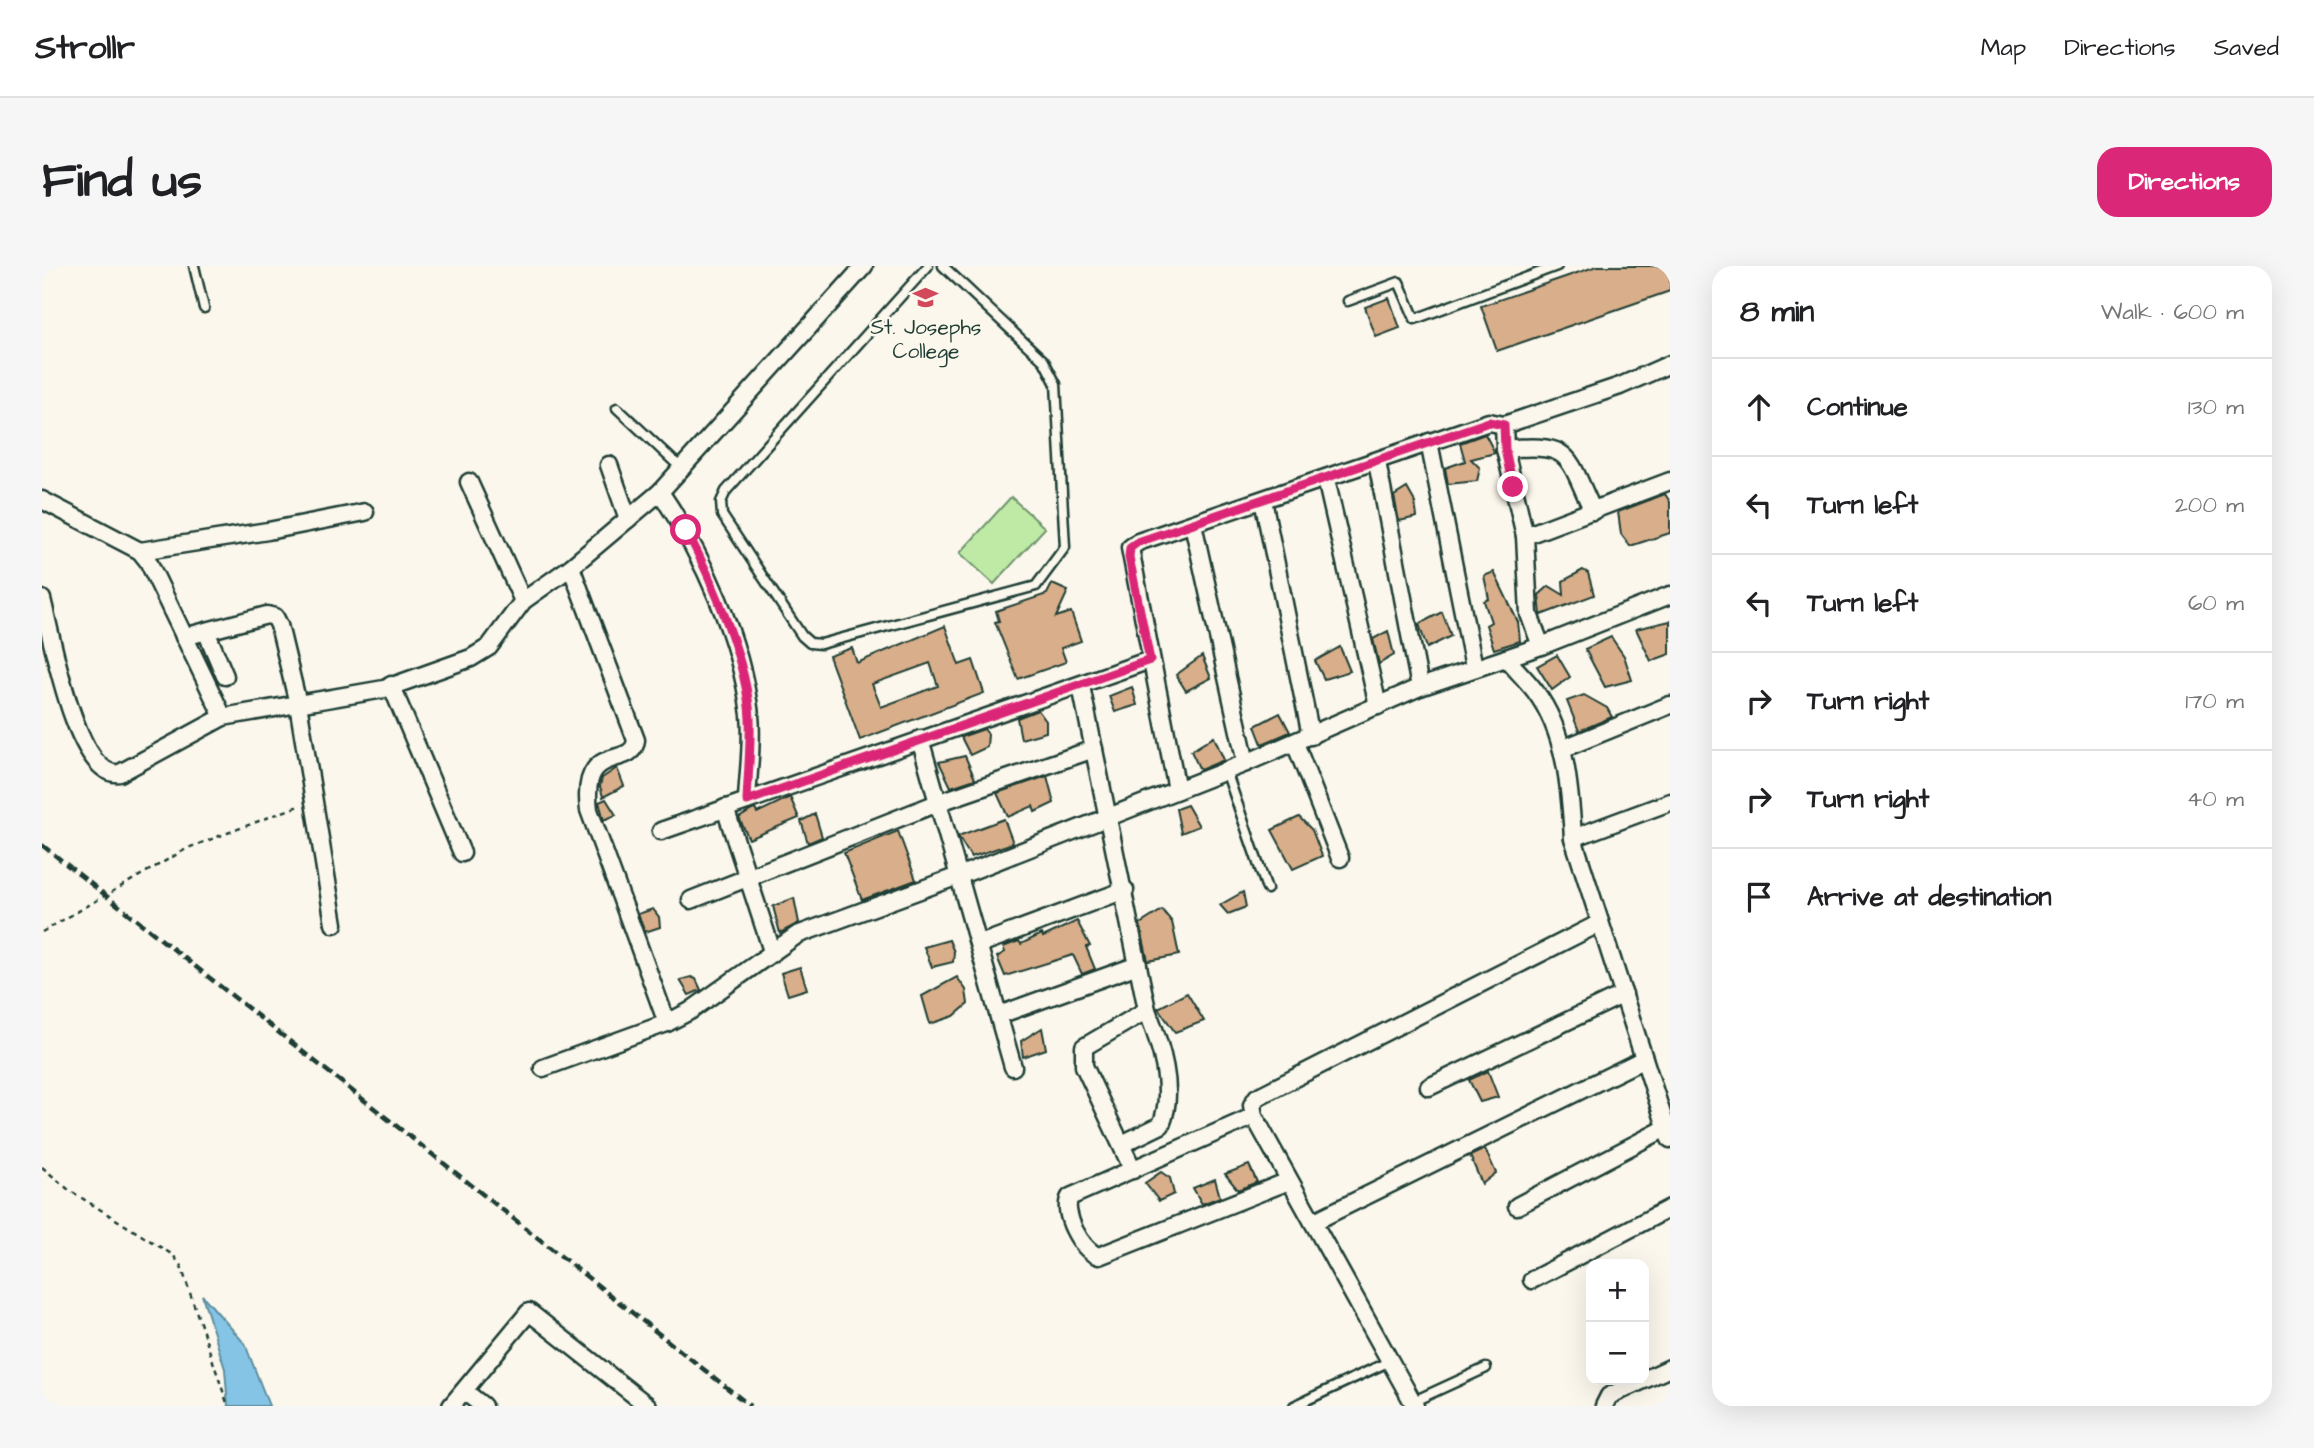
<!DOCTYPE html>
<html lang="en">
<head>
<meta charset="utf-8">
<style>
	body { margin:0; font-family:"Architects Daughter",sans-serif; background:#f6f6f6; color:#202124 }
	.controls { position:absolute; right:21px; bottom:21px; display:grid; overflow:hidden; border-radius:14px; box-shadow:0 7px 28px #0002 }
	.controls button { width:63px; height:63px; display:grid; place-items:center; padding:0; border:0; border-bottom:2px solid #e0e0e0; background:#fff; color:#202124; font:35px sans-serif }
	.stop { position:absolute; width:21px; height:21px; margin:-16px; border:5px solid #db2777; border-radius:50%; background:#fff }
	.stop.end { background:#db2777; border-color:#fff; box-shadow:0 2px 7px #0008 }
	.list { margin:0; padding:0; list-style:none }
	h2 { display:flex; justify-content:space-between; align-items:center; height:91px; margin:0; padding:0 28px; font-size:30px }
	h2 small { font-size:23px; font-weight:400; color:#757577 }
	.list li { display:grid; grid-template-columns:46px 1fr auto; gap:21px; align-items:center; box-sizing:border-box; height:98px; padding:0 28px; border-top:2px solid #e0e0e0 }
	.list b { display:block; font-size:26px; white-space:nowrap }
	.list em { font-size:23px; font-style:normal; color:#757577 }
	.icon { flex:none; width:38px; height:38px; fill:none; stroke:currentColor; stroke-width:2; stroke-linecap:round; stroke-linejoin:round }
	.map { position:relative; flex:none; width:1628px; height:1140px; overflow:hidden; border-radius:21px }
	header { display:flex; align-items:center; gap:42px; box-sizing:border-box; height:98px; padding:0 35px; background:#fff; border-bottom:2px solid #e0e0e0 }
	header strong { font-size:33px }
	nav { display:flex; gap:38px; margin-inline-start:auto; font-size:24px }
	.intro { display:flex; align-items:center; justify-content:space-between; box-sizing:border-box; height:168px; padding:0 42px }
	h1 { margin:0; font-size:49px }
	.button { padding:18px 32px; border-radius:21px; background:#db2777; color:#fff; font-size:24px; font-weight:700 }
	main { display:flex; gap:42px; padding:0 42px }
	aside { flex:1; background:#fff; border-radius:21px; box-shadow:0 7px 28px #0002 }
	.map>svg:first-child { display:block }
</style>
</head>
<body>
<header>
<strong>Strollr</strong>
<nav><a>Map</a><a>Directions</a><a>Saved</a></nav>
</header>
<div class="intro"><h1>Find us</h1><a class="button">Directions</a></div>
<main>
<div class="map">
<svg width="1628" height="1140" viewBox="0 0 1628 1140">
	<rect width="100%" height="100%" fill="#fbf7ec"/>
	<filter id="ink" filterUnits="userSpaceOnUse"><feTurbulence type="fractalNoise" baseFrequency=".0143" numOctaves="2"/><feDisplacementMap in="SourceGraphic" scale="14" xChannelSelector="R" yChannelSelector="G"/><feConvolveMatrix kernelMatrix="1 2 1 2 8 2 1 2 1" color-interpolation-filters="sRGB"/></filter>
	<g filter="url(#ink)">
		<!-- green -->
		<path fill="#bfeaa6" stroke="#6f946d" stroke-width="2" d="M969 231 1003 262 952 318 918 287Z"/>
		<!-- water -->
		<path fill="#86c4e6" stroke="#5d8e9f" stroke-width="2" d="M160 1029 203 1078 227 1140H186L183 1103Z"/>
		<!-- building -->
		<g fill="#d9ae8a" stroke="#1f3d34" stroke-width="2" fill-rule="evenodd">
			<path d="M1555 0H1628V25L1455 85 1439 40Z"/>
			<path d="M1347 32 1358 62 1334 71 1323 41Z"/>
			<path d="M1443 168 1453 187 1429 193 1438 202 1435 215 1406 218 1403 202 1423 195 1418 177Z"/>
			<path d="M1365 222 1373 236 1375 251 1357 255 1352 230Z"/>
			<path d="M1623 228 1628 236V267L1588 280 1579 268 1576 246Z"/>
			<path d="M1541 304 1546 307 1552 329 1499 349 1497 329 1507 320 1522 329 1521 315Z"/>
			<path d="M1452 306 1476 356 1478 375 1452 383 1444 359 1449 356 1442 335 1447 333 1442 310Z"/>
			<path d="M1010 318 1026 325 1014 351 1029 346 1039 375 1019 382 1024 396 976 413 953 356 957 355 954 345 1005 328Z"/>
			<path d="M1400 346 1409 370 1385 382 1377 358Z"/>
			<path d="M1628 355V388L1609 395 1594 363Z"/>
			<path d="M903 360 917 399 931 394 942 427 818 474 787 390 810 382 815 397ZM888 397 896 420 839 441 830 418Z"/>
			<path d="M1346 365 1352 389 1337 398 1331 373Z"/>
			<path d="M1569 371 1582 390 1590 414 1563 421 1543 383Z"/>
			<path d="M1298 381 1308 405 1282 413 1273 395Z"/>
			<path d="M1515 389 1528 411 1510 424 1495 400Z"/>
			<path d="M1160 390 1169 412 1144 425 1134 409Z"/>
			<path d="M1090 421 1095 439 1073 446 1067 430Z"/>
			<path d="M1542 429 1565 442 1570 451 1537 465 1525 435Z"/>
			<path d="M996 444 1004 455V466L979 473 975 452Z"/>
			<path d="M1238 447 1248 466 1220 478 1213 460Z"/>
			<path d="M942 463 946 468 945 481 928 489 919 471Z"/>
			<path d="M1172 471 1182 494 1158 504 1149 485Z"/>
			<path d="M923 490 933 513 909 521 897 496Z"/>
			<path d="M575 502 582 520 561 531 558 520 560 512Z"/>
			<path d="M1005 510 1012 537 993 546 991 540 966 551 955 527Z"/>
			<path d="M748 531 757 552 707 573 697 552 710 544 713 543 715 547Z"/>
			<path d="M564 533 574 549 562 554 557 536Z"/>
			<path d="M1145 539 1157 560 1139 567 1134 543Z"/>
			<path d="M773 548 780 571 766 577 759 555Z"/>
			<path d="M1257 551 1270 564 1280 590 1251 603 1230 564Z"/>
			<path d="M962 553 971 577 929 591 916 570Z"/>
			<path d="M856 565 874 614 820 634 802 587Z"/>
			<path d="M1201 626 1204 641 1186 648 1178 639Z"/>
			<path d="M752 632 757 657 738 667 731 640Z"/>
			<path d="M611 643 617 651 618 661 603 666 596 648Z"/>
			<path d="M1120 644 1130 656 1137 689 1106 695 1098 658Z"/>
			<path d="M1035 655 1048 680 1044 681 1053 703 1040 708 1031 689 963 710 955 691 963 686 961 681 977 675 979 678 1000 668 1001 671Z"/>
			<path d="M907 674 912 686 911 696 890 701 882 681Z"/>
			<path d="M758 701 765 723 746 729 739 707Z"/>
			<path d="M649 711 654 713 659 724 647 729 638 714Z"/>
			<path d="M915 711 924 724 926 738 912 750 888 758 880 730Z"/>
			<path d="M1145 727 1162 755 1133 766 1116 742Z"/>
			<path d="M1000 762 1004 783 981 791 979 775Z"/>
			<path d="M1446 805 1456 831 1438 836 1427 814Z"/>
			<path d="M1443 883 1454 907 1440 918 1428 890Z"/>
			<path d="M1207 899 1215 916 1196 924 1183 908Z"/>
			<path d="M1119 906 1128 912 1132 928 1117 935 1103 917Z"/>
			<path d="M1173 913 1178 931 1160 938 1151 922Z"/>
		</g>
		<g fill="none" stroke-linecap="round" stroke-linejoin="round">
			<defs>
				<g id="lane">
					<path d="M152 0 162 42"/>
					<path d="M886 0 684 225 679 236 680 249 760 370 768 377 779 378 994 320 1023 281 1014 118 1002 95 901 0"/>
					<path d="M1306 35 1357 16 1373 53 1515 0"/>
					<path d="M575 142 639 202"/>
					<path d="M1184 505 1225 623"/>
					<path d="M1370 1136 1444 1102"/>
					<path d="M1252 1140 1348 1095"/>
				</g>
				<g id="street">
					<path d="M1387 176 1432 401"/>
					<path d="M1463 183C1531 177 1524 188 1551 245"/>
					<path d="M1335 196 1378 421"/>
					<path d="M567 199 586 253"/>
					<path d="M1284 213 1336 440"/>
					<path d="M427 216 481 335"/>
					<path d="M618 226C661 289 699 373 708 449 711 477 706 507 705 535"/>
					<path d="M0 234 98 285 106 295 181 451 342 423 429 392 447 381 481 335 529 301 618 226 822 0"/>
					<path d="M1221 234 1269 470"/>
					<path d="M1151 258 1204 497"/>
					<path d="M1483 270 1628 215"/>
					<path d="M98 285 226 265 323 246"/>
					<path d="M529 301 594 474C591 505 538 473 547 544L625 757"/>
					<path d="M0 333C9 367 34 514 78 507L181 451"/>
					<path d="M164 365 183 410"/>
					<path d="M142 371 225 349 233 351 237 359 256 438 292 658"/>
					<path d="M1499 380 1628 329"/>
					<path d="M349 419 420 587"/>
					<path d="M1039 420 1105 744C1118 777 1134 824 1119 859L1080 878"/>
					<path d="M878 473 971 801"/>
					<path d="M1253 477 1298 592"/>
					<path d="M1520 483 1628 439"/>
					<path d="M1135 524 1088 282 1096 276 1447 156 1462 159"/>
					<path d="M1628 536 1531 572 1628 873"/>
					<path d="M683 542 730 685"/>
					<path d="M619 565 1108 394"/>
					<path d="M1531 572C1528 522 1524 466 1493 425 1484 413 1473 403 1464 392L1499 380 1487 348 1483 270 1463 183 1462 159 1578 120 1628 98"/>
					<path d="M649 634 898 536 1052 483"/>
					<path d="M938 678 1083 624"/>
					<path d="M957 749 1096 699"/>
					<path d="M501 802 625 757 648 745 755 669 919 609 1204 497 1378 421 1464 392"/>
					<path d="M1387 821 1582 728"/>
					<path d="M1212 850 1028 931C1019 946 1040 986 1057 990L1247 915"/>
					<path d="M1091 904 1042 800V781L1105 744"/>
					<path d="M1475 940 1624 862"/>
					<path d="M1271 956 1602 793"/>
					<path d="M1490 1014 1628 942"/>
					<path d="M422 1125 441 1140"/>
					<path d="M409 1140 487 1046 606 1140"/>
					<path d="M1373 1140 1212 850 1210 839 1215 831 1558 657"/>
					<path d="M1562 1140 1567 1130 1628 1102"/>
				</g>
			</defs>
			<!-- lane casing -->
			<use href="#lane" stroke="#1f3d34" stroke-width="13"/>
			<!-- street casing -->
			<use href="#street" stroke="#1f3d34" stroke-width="21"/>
			<!-- path -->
			<g stroke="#1f3d34" stroke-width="2.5" stroke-dasharray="5 5" stroke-linecap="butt">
				<path d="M0 666 146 582 259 539"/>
				<path d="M0 901 27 924 131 989 139 1000 186 1140"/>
			</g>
			<!-- lane -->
			<use href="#lane" stroke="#fbf7ec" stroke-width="8"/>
			<!-- street -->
			<use href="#street" stroke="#fbf7ec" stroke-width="16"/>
			<!-- rail -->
			<path stroke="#1f3d34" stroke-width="4.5" stroke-dasharray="10 5" stroke-linecap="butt" d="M0 579 708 1140"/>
		</g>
	</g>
	<g fill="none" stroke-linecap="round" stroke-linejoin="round" filter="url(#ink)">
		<!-- route -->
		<path stroke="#db2777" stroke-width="9" d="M644 264C670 313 706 398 708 453 709 480 706 508 705 535L1108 394 1087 291 1088 282 1096 276 1447 156 1462 159 1463 183 1471 221"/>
	</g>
	<!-- icons -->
	<defs>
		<symbol id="university-bare" viewBox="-9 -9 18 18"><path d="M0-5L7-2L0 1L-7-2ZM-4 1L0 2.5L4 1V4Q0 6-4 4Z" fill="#d1495b" stroke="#fbf7ec" stroke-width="2.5" paint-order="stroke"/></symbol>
	</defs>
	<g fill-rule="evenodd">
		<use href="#university-bare" x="866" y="14" width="35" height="35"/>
	</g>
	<g text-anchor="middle" stroke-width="5" stroke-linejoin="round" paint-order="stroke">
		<!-- poi labels -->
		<g font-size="21" fill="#1f3d34" stroke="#fbf7ec">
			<text x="884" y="68">St. Josephs<tspan x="884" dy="24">College</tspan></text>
		</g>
	</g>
</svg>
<div class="controls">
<button>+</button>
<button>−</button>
</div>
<div class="stop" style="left:644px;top:264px"></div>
<div class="stop end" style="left:1471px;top:221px"></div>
</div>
<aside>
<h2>8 min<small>Walk · 600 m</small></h2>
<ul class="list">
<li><svg class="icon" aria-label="ahead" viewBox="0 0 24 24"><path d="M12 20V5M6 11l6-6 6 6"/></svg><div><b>Continue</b></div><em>130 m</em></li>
<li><svg class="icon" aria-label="left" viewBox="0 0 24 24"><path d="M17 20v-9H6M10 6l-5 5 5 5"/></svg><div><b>Turn left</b></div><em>200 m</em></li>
<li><svg class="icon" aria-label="left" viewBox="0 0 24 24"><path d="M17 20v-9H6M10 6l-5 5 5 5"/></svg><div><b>Turn left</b></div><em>60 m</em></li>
<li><svg class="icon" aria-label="right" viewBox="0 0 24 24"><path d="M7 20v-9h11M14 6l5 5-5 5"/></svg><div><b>Turn right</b></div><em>170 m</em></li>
<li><svg class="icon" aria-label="right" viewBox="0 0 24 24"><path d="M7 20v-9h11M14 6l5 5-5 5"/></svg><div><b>Turn right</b></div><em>40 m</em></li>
<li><svg class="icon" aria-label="arrive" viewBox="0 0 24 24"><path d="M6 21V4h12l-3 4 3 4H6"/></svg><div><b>Arrive at destination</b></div></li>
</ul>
</aside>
</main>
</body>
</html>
